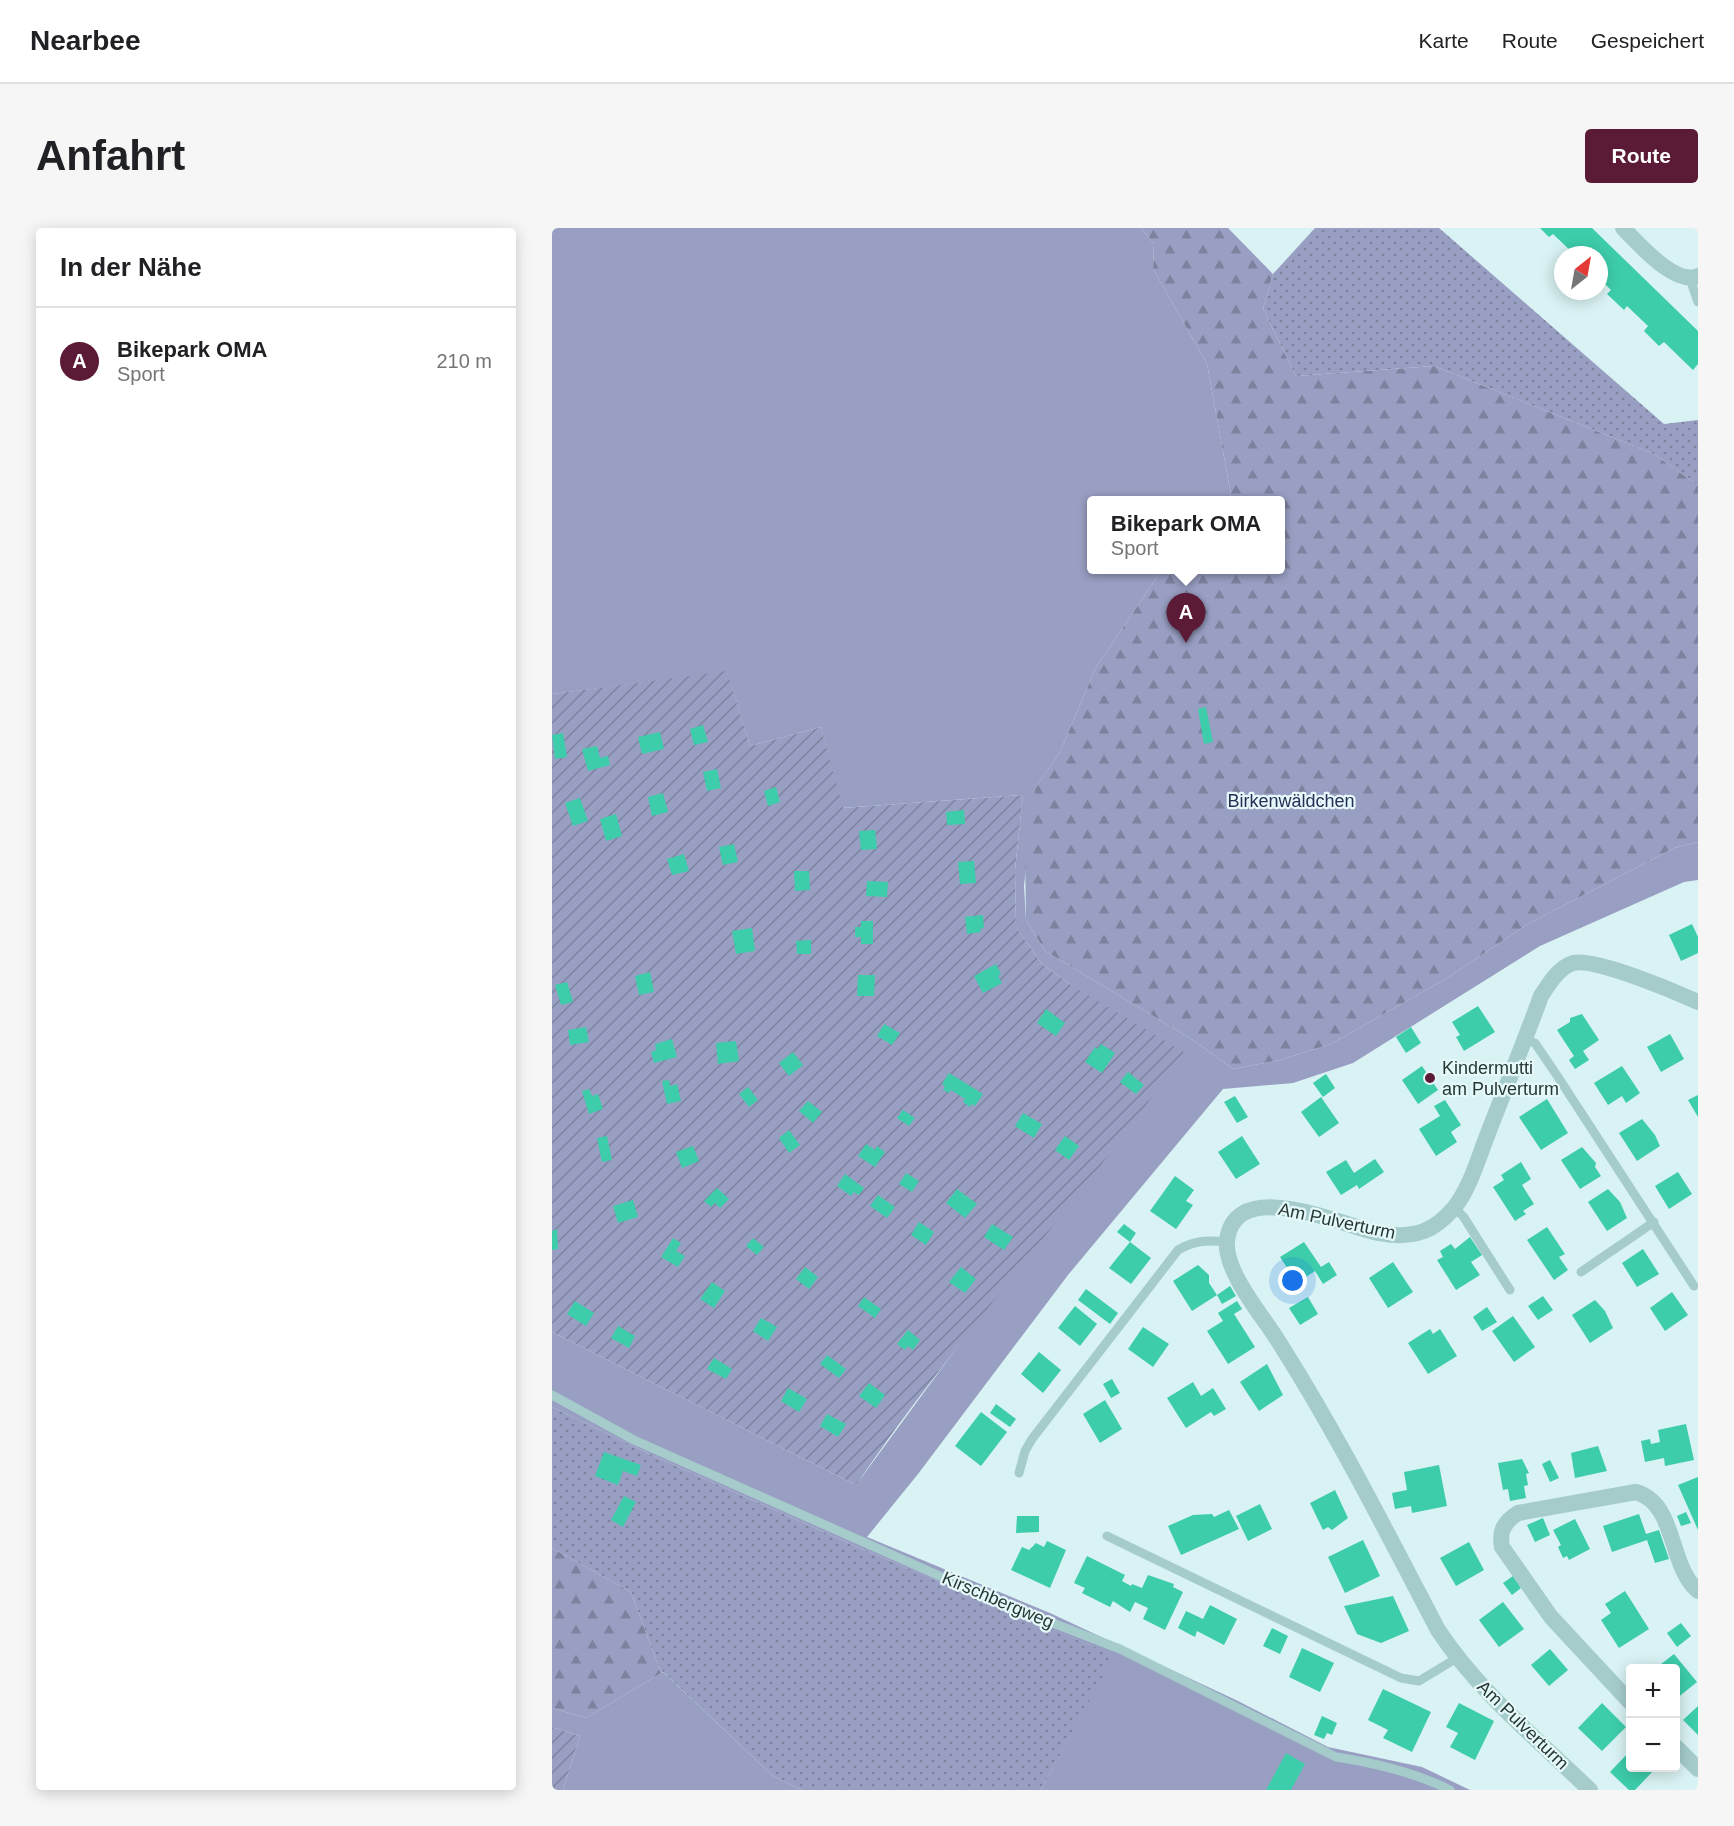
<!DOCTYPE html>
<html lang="de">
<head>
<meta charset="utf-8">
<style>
	body { margin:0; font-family:Arial,sans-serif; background:#f6f6f6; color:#202124 }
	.controls { position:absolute; right:18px; bottom:18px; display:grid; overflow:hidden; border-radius:6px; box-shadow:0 3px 15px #0003 }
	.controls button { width:54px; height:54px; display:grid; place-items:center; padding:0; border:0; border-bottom:2px solid #e0e0e0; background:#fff; color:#202124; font:30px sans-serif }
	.compass { position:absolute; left:1002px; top:18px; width:54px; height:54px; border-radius:50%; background:#fff; box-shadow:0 3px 15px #0003; rotate:31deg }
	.you { position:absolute; left:741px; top:1053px; width:21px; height:21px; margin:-15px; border:4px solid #fff; border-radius:50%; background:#1a73e8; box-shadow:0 0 0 9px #1a73e833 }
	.badge { display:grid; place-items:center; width:39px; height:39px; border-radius:50%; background:#5b1a35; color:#fff; font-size:20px; font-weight:700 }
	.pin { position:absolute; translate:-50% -50px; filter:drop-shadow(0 2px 3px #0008) }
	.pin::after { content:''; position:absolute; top:32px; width:21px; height:18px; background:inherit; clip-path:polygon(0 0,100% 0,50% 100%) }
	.popup { position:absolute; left:535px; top:268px; width:198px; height:78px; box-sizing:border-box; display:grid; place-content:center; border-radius:6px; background:#fff; filter:drop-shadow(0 2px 4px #0005); font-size:20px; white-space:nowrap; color:#757577 }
	.popup b { font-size:22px; color:#202124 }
	.popup::after { content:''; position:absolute; left:50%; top:100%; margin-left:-12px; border:12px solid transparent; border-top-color:#fff }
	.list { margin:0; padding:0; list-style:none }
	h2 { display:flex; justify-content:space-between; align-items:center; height:78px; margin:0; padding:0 24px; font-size:26px }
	h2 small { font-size:20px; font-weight:400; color:#757577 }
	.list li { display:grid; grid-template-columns:39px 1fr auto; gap:18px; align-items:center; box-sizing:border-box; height:108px; padding:0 24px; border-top:2px solid #e0e0e0 }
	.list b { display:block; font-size:22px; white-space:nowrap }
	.list p { margin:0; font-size:20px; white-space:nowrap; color:#757577 }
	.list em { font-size:20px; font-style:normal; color:#757577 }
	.map { position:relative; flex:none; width:1146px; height:1562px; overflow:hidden; border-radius:6px }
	header { display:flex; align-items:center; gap:36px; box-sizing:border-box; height:84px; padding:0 30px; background:#fff; border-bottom:2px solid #e0e0e0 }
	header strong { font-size:28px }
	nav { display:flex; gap:33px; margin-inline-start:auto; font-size:21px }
	.intro { display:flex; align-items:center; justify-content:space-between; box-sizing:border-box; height:144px; padding:0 36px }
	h1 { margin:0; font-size:42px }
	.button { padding:15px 27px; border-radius:6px; background:#5b1a35; color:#fff; font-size:21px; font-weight:700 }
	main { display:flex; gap:36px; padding:0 36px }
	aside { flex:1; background:#fff; border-radius:6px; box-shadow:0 3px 15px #0003 }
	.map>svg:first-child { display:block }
</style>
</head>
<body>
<header>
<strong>Nearbee</strong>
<nav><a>Karte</a><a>Route</a><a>Gespeichert</a></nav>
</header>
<div class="intro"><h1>Anfahrt</h1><a class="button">Route</a></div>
<main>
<aside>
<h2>In der Nähe<small></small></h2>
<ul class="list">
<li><span class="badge">A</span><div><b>Bikepark OMA</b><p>Sport</p></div><em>210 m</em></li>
</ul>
</aside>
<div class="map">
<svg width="1146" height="1562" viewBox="0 0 1146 1562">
	<defs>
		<pattern id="forest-firs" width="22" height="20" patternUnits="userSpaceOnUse" patternTransform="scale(1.5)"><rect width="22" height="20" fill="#999fc3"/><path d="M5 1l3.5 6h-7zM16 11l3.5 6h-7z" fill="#7d829f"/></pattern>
		<pattern id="park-dots" width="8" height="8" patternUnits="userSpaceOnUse" patternTransform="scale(1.5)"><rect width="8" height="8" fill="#999fc3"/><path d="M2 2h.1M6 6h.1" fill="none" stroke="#7d829f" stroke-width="1.8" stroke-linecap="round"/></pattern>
		<pattern id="garden-furrows" width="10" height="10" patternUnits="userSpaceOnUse" patternTransform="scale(1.5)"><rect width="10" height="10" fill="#999fc3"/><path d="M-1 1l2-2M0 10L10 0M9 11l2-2" fill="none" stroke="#7d829f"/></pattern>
	</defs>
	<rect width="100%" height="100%" fill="#d9f2f3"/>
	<!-- grass -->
	<g fill="#999fc3">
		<path d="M0 0H589L602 16 601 41 655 136 680 272H540V342H610L544 439 508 524 483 560 472 658 474 692 493 723 641 812 681 841 728 832 779 816 897 749 976 696 1122 620 1146 614V652L1132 654 988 718 801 835 741 855 671 861 516 1047 366 1246 315 1309 498 1385 686 1473 776 1519 870 1539 918 1562H489L561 1427 310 1321 104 1229 0 1179V1104L304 1257 425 1092 520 973 519 757 490 736 464 699 463 642 471 567 290 580 269 499 198 518 175 444 0 466Z"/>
		<path d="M111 1444 221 1548 250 1562H11L28 1508 0 1499V1480L34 1490Z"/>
	</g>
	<!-- forest -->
	<g fill="url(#forest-firs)">
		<path d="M589 0H676L721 46 711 81 744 148 882 138 1102 226 1146 257V614L1122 620 976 696 897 749 779 816 728 832 681 841 641 812 493 723 474 692 473 624 483 560 508 524 544 439 610 342H728V272H680L655 136 601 41 602 16Z"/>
		<path d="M0 1320 79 1364 107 1440 111 1444 34 1490 0 1480Z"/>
	</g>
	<!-- park -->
	<g fill="url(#park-dots)">
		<path d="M763 0H887L1112 196 1146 192V257L1102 226 882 138 744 148 711 81 721 46Z"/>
		<path d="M0 1179 104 1229 310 1321 562 1427 489 1562H250L221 1548 107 1440 79 1364 0 1320Z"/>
	</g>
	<!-- garden -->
	<g fill="url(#garden-furrows)">
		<path d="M175 443 198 518 269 499 291 580 471 567 463 642 464 699 490 736 519 757 632 824C529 973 406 1107 304 1257L0 1104V466Z"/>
		<path d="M0 1499 28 1508 11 1562H0Z"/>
	</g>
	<!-- building -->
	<g fill="#3dcdab">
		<path d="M988 0H1040L1146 103V136L1141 142 1112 114 1107 118 1092 103 1096 98 1075 78 1072 82 1055 66 1059 62 1047 50V27H1023L1001 6 997 9Z"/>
		<path d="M654 479 661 514 652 516 646 481Z"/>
		<path d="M151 497 156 514 142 517 138 501Z"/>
		<path d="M108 504 112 521 90 526 86 509Z"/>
		<path d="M11 505 15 529 3 531 0 507Z"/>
		<path d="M45 518 48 530 56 528 58 537 36 543 30 521Z"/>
		<path d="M165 541 169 560 155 563 151 544Z"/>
		<path d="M224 559 228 574 216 578 212 563Z"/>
		<path d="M111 565 116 584 100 588 96 569Z"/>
		<path d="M28 570 36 593 21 598 13 575Z"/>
		<path d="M412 582 413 596 395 597 394 584Z"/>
		<path d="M64 586 70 608 54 613 48 591Z"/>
		<path d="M323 602 325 621 309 622 307 603Z"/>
		<path d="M182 616 186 634 171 637 167 619Z"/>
		<path d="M132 626 137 643 120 647 115 631Z"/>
		<path d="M422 633 424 655 408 656 406 634Z"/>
		<path d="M242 643H257L258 662 243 663Z"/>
		<path d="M315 653 336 654 335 669 314 668Z"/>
		<path d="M431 687 432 700 428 701 429 704 415 706 413 689Z"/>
		<path d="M309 693H321V716H309V709H303V699H309Z"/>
		<path d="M1140 696 1146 709V725L1129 733 1117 707Z"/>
		<path d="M200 700 203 723 184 726 180 703Z"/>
		<path d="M259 712V726H245L244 713Z"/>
		<path d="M444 736 449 746 446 748 450 755 431 765 422 748Z"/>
		<path d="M98 744 102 764 87 767 83 748Z"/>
		<path d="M306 747H323L322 768H305Z"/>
		<path d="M15 754 21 774 9 777 3 757Z"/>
		<path d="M926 778 943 804 912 823 904 809 908 807 900 794Z"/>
		<path d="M494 781 513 795 504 808 485 795Z"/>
		<path d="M1030 786 1047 812 1031 823 1037 832 1023 841 1017 832 1022 828 1005 802 1018 794V790Z"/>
		<path d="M332 796 348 805 340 817 325 808Z"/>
		<path d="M34 799 37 814 18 817 16 802Z"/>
		<path d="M859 799 869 815 854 825 844 809Z"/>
		<path d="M1118 806 1132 831 1109 844 1095 819Z"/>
		<path d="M120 811 125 829 102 835 99 824 104 822 103 816Z"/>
		<path d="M184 813 187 833 166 836 164 815Z"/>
		<path d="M549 816 563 825 550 845 533 834 543 819 545 821Z"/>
		<path d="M241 824 251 837 237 848 227 835Z"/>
		<path d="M870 838 886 862 866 876 850 852Z"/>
		<path d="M1070 838 1088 865 1074 875 1070 868 1056 877 1042 855Z"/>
		<path d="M576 844 592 857 584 866 568 854Z"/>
		<path d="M397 845 431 866 423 878 420 876 418 879 411 874 413 871 399 862 397 865 391 862 393 858 390 856Z"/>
		<path d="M774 846 783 860 771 869 761 855Z"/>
		<path d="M117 852 118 858 125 856 129 873 115 876 110 853Z"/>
		<path d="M196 859 206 872 197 879 187 866Z"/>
		<path d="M37 861 40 868 46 866 51 881 37 886 30 863Z"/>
		<path d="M1146 867V889L1136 872Z"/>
		<path d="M683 868 696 889 685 895 672 874Z"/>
		<path d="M769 869 787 895 767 909 749 884Z"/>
		<path d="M995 871 1016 905 989 922 967 889Z"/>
		<path d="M893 872 909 897 899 904 905 914 884 928 867 901 888 888 882 878Z"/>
		<path d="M256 873 270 884 261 895 247 883Z"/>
		<path d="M351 882 363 890 357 898 345 890Z"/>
		<path d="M471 885 490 896 482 910 463 898Z"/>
		<path d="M1090 891 1103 907 1108 918 1085 933 1067 905Z"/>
		<path d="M237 902 248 917 237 925 227 910Z"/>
		<path d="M55 908 60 932 50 934 45 910Z"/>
		<path d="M513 908 527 918 517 932 503 922Z"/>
		<path d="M690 908 708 936 684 951 666 924Z"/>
		<path d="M314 916 323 922 325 918 333 924 323 939 306 928Z"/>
		<path d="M141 918 147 933 130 940 124 924Z"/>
		<path d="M1030 919 1044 935 1043 939 1049 948 1028 961 1009 932Z"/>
		<path d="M823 931 832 944 807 961 805 957 789 967 774 944 794 932 802 945Z"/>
		<path d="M969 934 979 951 970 957 982 976 971 983 974 986 963 993 941 959 952 952 949 947Z"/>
		<path d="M1126 944 1140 966 1117 981 1103 958Z"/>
		<path d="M354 945 367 953 360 964 347 956Z"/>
		<path d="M293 946 312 960 307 967 302 964 299 968 285 958Z"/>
		<path d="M623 948 642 962 634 973 641 977 624 1001 598 983Z"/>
		<path d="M165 960 177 971 168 980 163 975 159 979 152 973Z"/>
		<path d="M405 961 425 976 413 990 394 975Z"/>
		<path d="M1056 961 1068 974 1075 990 1055 1003 1036 974Z"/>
		<path d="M326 967 343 979 335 990 318 978Z"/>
		<path d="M81 972 86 989 66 995 61 978Z"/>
		<path d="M367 994 382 1004 374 1017 359 1007Z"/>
		<path d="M440 996 461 1009 452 1022 432 1009Z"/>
		<path d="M572 996 584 1005 578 1014 565 1004Z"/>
		<path d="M995 999 1013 1026 1007 1029 1016 1042 1002 1052 975 1012Z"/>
		<path d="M5 1001 6 1021 0 1022V1003Z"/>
		<path d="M918 1009 930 1027 919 1034 928 1047 904 1062 885 1032 891 1029 888 1023 899 1016 903 1021Z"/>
		<path d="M121 1010 129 1015 124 1023 133 1028 126 1039 109 1029Z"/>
		<path d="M201 1010 212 1019 205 1027 194 1018Z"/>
		<path d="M578 1014 599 1030 579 1056 557 1040Z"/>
		<path d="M752 1014 769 1039 777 1034 785 1047 771 1056 763 1043 745 1055 728 1029Z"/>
		<path d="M1091 1021 1107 1046 1085 1059 1070 1035Z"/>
		<path d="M841 1034 861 1064 836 1080 817 1050Z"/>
		<path d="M646 1037 657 1047V1055L665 1067 640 1083 621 1053Z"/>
		<path d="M253 1039 266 1049 257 1061 244 1051Z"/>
		<path d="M409 1039 424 1051 413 1065 397 1054Z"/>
		<path d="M160 1054 173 1063 162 1080 148 1071Z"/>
		<path d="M678 1058 684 1068 670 1076 665 1067Z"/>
		<path d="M534 1061 566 1085 558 1096 526 1072Z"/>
		<path d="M1120 1064 1136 1087 1113 1103 1098 1080Z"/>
		<path d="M991 1068 1001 1082 986 1092 976 1078Z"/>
		<path d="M312 1069 329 1081 323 1090 306 1078Z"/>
		<path d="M756 1069 766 1086 748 1097 737 1080Z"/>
		<path d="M1043 1072 1053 1083 1061 1100 1038 1115 1020 1087Z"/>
		<path d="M23 1073 42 1085 34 1098 15 1086Z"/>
		<path d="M685 1073 690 1081 682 1086 703 1119 676 1136 655 1103 671 1093 666 1085Z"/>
		<path d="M523 1078 545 1096 528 1118 506 1100Z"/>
		<path d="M935 1079 945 1094 930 1103 921 1089Z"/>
		<path d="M961 1088 983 1119 962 1134 940 1103Z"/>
		<path d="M209 1090 225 1099 216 1113 201 1103Z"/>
		<path d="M66 1098 83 1108 77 1120 59 1110Z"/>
		<path d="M591 1099 617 1116 601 1139 576 1121Z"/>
		<path d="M878 1101 881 1106 888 1101 905 1128 876 1146 856 1115Z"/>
		<path d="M356 1102 368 1112 361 1122 356 1118 353 1122 345 1116Z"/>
		<path d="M487 1124 509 1142 491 1165 469 1146Z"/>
		<path d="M275 1127 294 1141 287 1150 268 1136Z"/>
		<path d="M162 1130 180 1141 174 1151 155 1141Z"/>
		<path d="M715 1136 731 1167 707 1183 688 1154Z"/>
		<path d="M560 1151 568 1165 559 1170 551 1156Z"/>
		<path d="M641 1154 649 1168 661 1160 674 1181 662 1188 659 1184 634 1200 615 1170Z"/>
		<path d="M317 1155 333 1167 324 1180 307 1168Z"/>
		<path d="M236 1160 255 1171 247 1184 229 1173Z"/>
		<path d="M553 1172 570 1201 548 1215 531 1186Z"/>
		<path d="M444 1176 464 1191 458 1199 438 1185Z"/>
		<path d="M429 1184 455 1204 429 1238 403 1218Z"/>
		<path d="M275 1186 294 1196 286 1209 268 1198Z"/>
		<path d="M1134 1196 1142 1232 1113 1238 1112 1230 1093 1234 1089 1213 1098 1211 1099 1216 1108 1214 1106 1202Z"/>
		<path d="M1046 1218 1055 1243 1023 1250 1019 1225Z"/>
		<path d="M52 1224 89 1237 85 1248 71 1243 66 1257 43 1248Z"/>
		<path d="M970 1231 977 1245 974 1246 976 1257 972 1258 974 1270 958 1273 956 1261 951 1262 946 1235Z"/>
		<path d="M998 1232 1007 1250 998 1254 990 1236Z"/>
		<path d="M887 1237 895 1278 860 1285 859 1278 843 1281 840 1265 855 1262 852 1244Z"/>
		<path d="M1146 1249V1302L1126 1257Z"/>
		<path d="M783 1262 796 1290 780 1302 776 1299 771 1302 758 1275Z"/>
		<path d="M72 1268 84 1274 71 1299 59 1292Z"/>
		<path d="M708 1276 720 1301 696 1313 684 1288Z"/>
		<path d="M677 1282 687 1301 629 1327 616 1298 641 1287 660 1286 662 1289Z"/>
		<path d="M1134 1284 1139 1295 1129 1298 1125 1288Z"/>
		<path d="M1087 1286 1094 1306 1107 1302 1117 1331 1103 1335 1095 1312 1060 1324 1051 1298Z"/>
		<path d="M465 1288H487V1304L464 1305Z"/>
		<path d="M991 1290 998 1307 983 1314 975 1297Z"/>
		<path d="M1023 1291 1038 1321 1017 1332 1015 1328 1011 1330 1006 1319 1009 1317 1001 1302Z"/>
		<path d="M811 1312 828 1348 793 1365 776 1329Z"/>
		<path d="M495 1313 514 1322 498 1360 459 1342 470 1319 477 1322 484 1315 492 1319Z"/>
		<path d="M917 1314 932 1342 904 1358 888 1330Z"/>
		<path d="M535 1328 573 1347 570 1353 579 1358 580 1356 590 1360 596 1347 622 1356 621 1359 631 1364 613 1402 591 1391 596 1380 583 1374 578 1384 561 1373 558 1379 530 1365 533 1360 522 1355Z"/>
		<path d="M961 1348 969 1360 960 1367 951 1355Z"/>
		<path d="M1073 1363 1097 1401 1067 1420 1049 1392 1059 1385 1053 1376Z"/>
		<path d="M841 1368 857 1403 829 1415 805 1406 792 1378Z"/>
		<path d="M951 1374 972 1401 947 1419 927 1392Z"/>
		<path d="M658 1377 685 1391 672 1417 645 1403 643 1409 626 1400 634 1383 651 1391Z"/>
		<path d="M1129 1395 1139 1408 1125 1419 1115 1405Z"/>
		<path d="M720 1400 736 1408 728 1426 711 1418Z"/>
		<path d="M750 1420 782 1435 768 1464 737 1449Z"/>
		<path d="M998 1421 1016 1442 997 1458 979 1437Z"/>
		<path d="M1122 1426 1145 1454 1124 1471V1440H1104Z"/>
		<path d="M831 1461 879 1484 860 1524 831 1510 836 1502 816 1492Z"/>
		<path d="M907 1475 942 1493 923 1532 898 1519 906 1505 894 1499Z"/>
		<path d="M1050 1475 1074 1499 1050 1523 1026 1500Z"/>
		<path d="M1146 1478V1507L1131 1492Z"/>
		<path d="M770 1488 785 1495 780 1507 775 1505 772 1511 762 1507Z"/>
		<path d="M1078 1523V1540H1104L1083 1562H1077L1058 1544Z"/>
		<path d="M734 1525 753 1536 739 1562H714Z"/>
	</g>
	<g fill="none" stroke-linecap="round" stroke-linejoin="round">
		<!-- service -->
		<g stroke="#a5cccb" stroke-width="9">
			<path d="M1138 51 1146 74"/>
			<path d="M973 812 983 815 1004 846 1142 1058"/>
			<path d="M902 980 911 988 958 1062"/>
			<path d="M1029 1044 1102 994"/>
			<path d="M0 1167 82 1212 444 1373 568 1421 784 1529C824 1535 862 1544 898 1562"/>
			<path d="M467 1245 473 1223 480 1211 626 1022C643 1012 656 1012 675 1014"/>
			<path d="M555 1308 849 1450 867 1453 905 1430"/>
		</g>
		<!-- minor -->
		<g stroke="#a5cccb" stroke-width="16">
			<path d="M1071 0C1087 16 1123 58 1146 48"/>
			<path d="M1078 1474 999 1389 950 1319C947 1303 952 1294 966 1285L1084 1264C1125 1276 1116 1337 1146 1363"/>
			<path d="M1124 1519 1146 1541"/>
			<path d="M1038 1562C985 1511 927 1464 886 1402 834 1303 784 1203 723 1108 708 1085 672 1042 675 1013 682 947 790 997 826 1005 841 1008 858 1008 872 1003 883 999 895 988 902 980 918 960 926 931 935 908 953 861 972 815 989 768 997 756 1006 740 1021 735 1042 729 1124 764 1146 774"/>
		</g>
	</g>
	<!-- markers -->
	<circle fill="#5b1a35" stroke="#e6f9fa" stroke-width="2" cx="878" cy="850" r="6"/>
	<g text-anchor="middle" stroke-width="4.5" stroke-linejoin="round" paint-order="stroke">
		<!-- park labels -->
		<g font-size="18" fill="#292e57" stroke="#e6f9fa">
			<text x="739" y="579">Birkenwäldchen</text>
		</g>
		<!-- poi labels -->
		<g font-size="18" fill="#273734" stroke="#e6f9fa" text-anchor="start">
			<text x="890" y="846">Kindermutti<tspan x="890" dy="21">am Pulverturm</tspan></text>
		</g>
		<!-- street labels -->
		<g font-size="18" fill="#273734" stroke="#e6f9fa">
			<text transform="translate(785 993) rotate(12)" y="6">Am Pulverturm</text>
			<text transform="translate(446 1372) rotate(23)" y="6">Kirschbergweg</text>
			<text transform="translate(971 1497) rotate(44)" y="6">Am Pulverturm</text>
		</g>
	</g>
</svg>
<div class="controls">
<button>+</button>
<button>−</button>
</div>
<svg class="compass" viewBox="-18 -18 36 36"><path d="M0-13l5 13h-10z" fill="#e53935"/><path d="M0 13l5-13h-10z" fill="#757577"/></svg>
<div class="you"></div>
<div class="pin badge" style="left:634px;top:415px">A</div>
<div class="popup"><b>Bikepark OMA</b>Sport</div>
</div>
</main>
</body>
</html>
